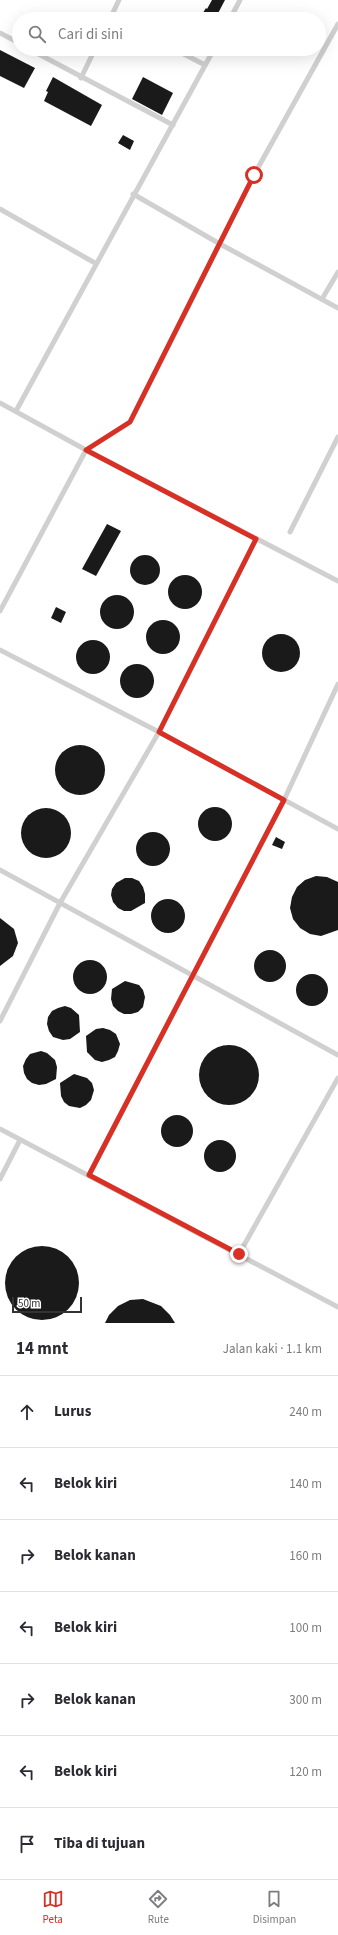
<!DOCTYPE html>
<html lang="id">
<head>
<meta charset="utf-8">
<style>
	body { margin:0; font-family:"Source Sans 3",sans-serif; background:#f7f7f7; color:#2b2b33 }
	.scale { position:absolute; left:12px; bottom:10px; width:70px; box-sizing:border-box; padding-left:4px; border:2px solid #333; border-top:0; font-size:11px; line-height:14px; white-space:nowrap; color:#333; -webkit-text-stroke:3px #fff; paint-order:stroke }
	.stop { position:absolute; width:12px; height:12px; margin:-9px; border:3px solid #d93025; border-radius:50%; background:#fff }
	.stop.end { background:#d93025; border-color:#fff; box-shadow:0 1px 4px #0008 }
	.list { margin:0; padding:0; list-style:none }
	h2 { display:flex; justify-content:space-between; align-items:center; height:52px; margin:0; padding:0 16px; font-size:17px }
	h2 small { font-size:13px; font-weight:400; color:#7c7c81 }
	.list li { display:grid; grid-template-columns:26px 1fr auto; gap:12px; align-items:center; box-sizing:border-box; height:72px; padding:0 16px; border-top:1px solid #e1e1e2 }
	.list b { display:block; font-size:15px; white-space:nowrap }
	.list em { font-size:13px; font-style:normal; color:#7c7c81 }
	.icon { flex:none; width:22px; height:22px; fill:none; stroke:currentColor; stroke-width:2; stroke-linecap:round; stroke-linejoin:round }
	.map { position:relative; flex:none; width:338px; height:1323px; overflow:hidden }
	.search { position:absolute; background:#fff; box-shadow:0 4px 16px #0002; left:12px; right:12px; top:12px; height:44px; display:flex; align-items:center; gap:10px; box-sizing:border-box; padding:0 14px; border-radius:22px; color:#7c7c81; font-size:15px }
	.sheet { height:556px; background:#fff }
	nav { display:flex; justify-content:space-around; align-items:center; box-sizing:border-box; height:56px; border-top:1px solid #e1e1e2; background:#fff; font-size:11px; color:#7c7c81 }
	nav a { display:grid; justify-items:center; gap:2px }
	nav .on { color:#d93025 }
	.map>svg:first-child { display:block }
</style>
</head>
<body>
<div class="map">
<svg width="338" height="1323" viewBox="0 0 338 1323">
	<rect width="100%" height="100%" fill="#fff"/>
	<!-- building -->
	<g fill="#1a1a1a">
		<path d="M212 0H225L215 19H199L206 8 207 9Z"/>
		<path d="M0 50 35 68 24 88 0 76Z"/>
		<path d="M53 77 102 105 91 126 44 101 48 92 46 91Z"/>
		<path d="M143 77 173 93 162 115 132 99Z"/>
		<path d="M123 135 134 141 130 150 118 143Z"/>
		<path d="M107 524 121 531 96 576 82 569Z"/>
		<circle cx="145" cy="570" r="15"/>
		<circle cx="185" cy="592" r="17"/>
		<circle cx="117" cy="612" r="17"/>
		<path d="M56 607 66 612 61 623 51 618Z"/>
		<circle cx="163" cy="637" r="17"/>
		<circle cx="281" cy="653" r="19"/>
		<circle cx="93" cy="657" r="17"/>
		<circle cx="137" cy="681" r="17"/>
		<circle cx="80" cy="770" r="25"/>
		<circle cx="215" cy="824" r="17"/>
		<circle cx="46" cy="833" r="25"/>
		<circle cx="153" cy="849" r="17"/>
		<path d="M276 837 285 842 282 849 272 845Z"/>
		<path d="M316 876 327 877 338 882V930L321 936 310 934 300 928 293 919 290 908 292 897 297 887 305 880Z"/>
		<path d="M125 878H132L139 881 143 887 145 894V903L131 911H124L118 908 113 902 111 895 112 889 116 883Z"/>
		<circle cx="168" cy="916" r="17"/>
		<path d="M0 918 14 929 18 943 13 956 0 966Z"/>
		<circle cx="270" cy="966" r="16"/>
		<circle cx="90" cy="977" r="17"/>
		<circle cx="312" cy="990" r="16"/>
		<path d="M125 981 139 985 143 990 145 997 143 1007 138 1012 131 1014H124L118 1011 113 1006 111 999 112 989Z"/>
		<path d="M65 1006 71 1008 79 1015 80 1032 70 1039 63 1040 53 1037 49 1031 47 1024 48 1017 52 1011 58 1008Z"/>
		<path d="M103 1028 110 1030 116 1034 120 1044 118 1051 115 1057 109 1060 102 1062 95 1060 87 1052 86 1036 96 1029Z"/>
		<circle cx="229" cy="1075" r="30"/>
		<path d="M41 1051 47 1053 55 1060 57 1067 56 1079 46 1084 39 1085 32 1083 27 1079 24 1073 23 1066 26 1059 30 1054Z"/>
		<path d="M74 1074 87 1078 92 1083 94 1090 91 1100 86 1105 80 1108 69 1106 64 1102 61 1096 60 1083Z"/>
		<circle cx="177" cy="1131" r="16"/>
		<circle cx="220" cy="1156" r="16"/>
		<circle cx="42" cy="1283" r="37"/>
		<path d="M143 1299 161 1306 170 1315 175 1323H105L109 1315 118 1306 130 1300Z"/>
	</g>
	<g fill="none" stroke-linecap="round" stroke-linejoin="round">
		<!-- lane -->
		<g stroke="#d0d0d0" stroke-width="5">
			<path d="M110 19 119 0"/>
			<path d="M230 19 240 0"/>
			<path d="M0 33 19 43"/>
			<path d="M29 49 173 125"/>
			<path d="M174 49 205 65"/>
			<path d="M81 78 95 49"/>
			<path d="M133 194 220 244 338 308"/>
			<path d="M0 209 95 263"/>
			<path d="M322 299 338 272"/>
			<path d="M0 403 86 450 338 581"/>
			<path d="M16 411 214 49"/>
			<path d="M290 532 338 437"/>
			<path d="M0 611 86 450 130 422 254 175 338 24"/>
			<path d="M0 650 159 732 338 829"/>
			<path d="M0 870 338 1055"/>
			<path d="M0 1021 60 903 159 732 256 539"/>
			<path d="M0 1129 338 1307"/>
			<path d="M89 1175 284 800 338 684"/>
			<path d="M0 1179 20 1140"/>
			<path d="M239 1254 338 1078"/>
		</g>
	</g>
	<g fill="none" stroke-linecap="round" stroke-linejoin="round">
		<!-- route -->
		<path stroke="#d93025" stroke-width="5" d="M239 1254 89 1175 284 800 159 732 256 539 86 450 130 422 254 175"/>
	</g>
</svg>
<div class="scale">50 m</div>
<div class="stop" style="left:254px;top:175px"></div>
<div class="stop end" style="left:239px;top:1254px"></div>
<div class="search"><svg class="icon" aria-label="search" viewBox="0 0 24 24"><circle cx="10" cy="10" r="6"/><path d="M15 15l6 6"/></svg>Cari di sini</div>
</div>
<section class="sheet">
<h2>14 mnt<small>Jalan kaki · 1.1 km</small></h2>
<ul class="list">
<li><svg class="icon" aria-label="ahead" viewBox="0 0 24 24"><path d="M12 20V5M6 11l6-6 6 6"/></svg><div><b>Lurus</b></div><em>240 m</em></li>
<li><svg class="icon" aria-label="left" viewBox="0 0 24 24"><path d="M17 20v-9H6M10 6l-5 5 5 5"/></svg><div><b>Belok kiri</b></div><em>140 m</em></li>
<li><svg class="icon" aria-label="right" viewBox="0 0 24 24"><path d="M7 20v-9h11M14 6l5 5-5 5"/></svg><div><b>Belok kanan</b></div><em>160 m</em></li>
<li><svg class="icon" aria-label="left" viewBox="0 0 24 24"><path d="M17 20v-9H6M10 6l-5 5 5 5"/></svg><div><b>Belok kiri</b></div><em>100 m</em></li>
<li><svg class="icon" aria-label="right" viewBox="0 0 24 24"><path d="M7 20v-9h11M14 6l5 5-5 5"/></svg><div><b>Belok kanan</b></div><em>300 m</em></li>
<li><svg class="icon" aria-label="left" viewBox="0 0 24 24"><path d="M17 20v-9H6M10 6l-5 5 5 5"/></svg><div><b>Belok kiri</b></div><em>120 m</em></li>
<li><svg class="icon" aria-label="arrive" viewBox="0 0 24 24"><path d="M6 21V4h12l-3 4 3 4H6"/></svg><div><b>Tiba di tujuan</b></div></li>
</ul>
</section>
<nav>
<a class="on"><svg class="icon" aria-label="map" viewBox="0 0 24 24"><path d="M3 6l6-2 6 2 6-2v14l-6 2-6-2-6 2zM9 4v14M15 6v14"/></svg>Peta</a>
<a><svg class="icon" aria-label="directions" viewBox="0 0 24 24"><path d="M12 3l9 9-9 9-9-9zM9 14v-3h6M13 9l2 2-2 2"/></svg>Rute</a>
<a><svg class="icon" aria-label="saved" viewBox="0 0 24 24"><path d="M7 4h10v16l-5-4-5 4z"/></svg>Disimpan</a>
</nav>
</body>
</html>
